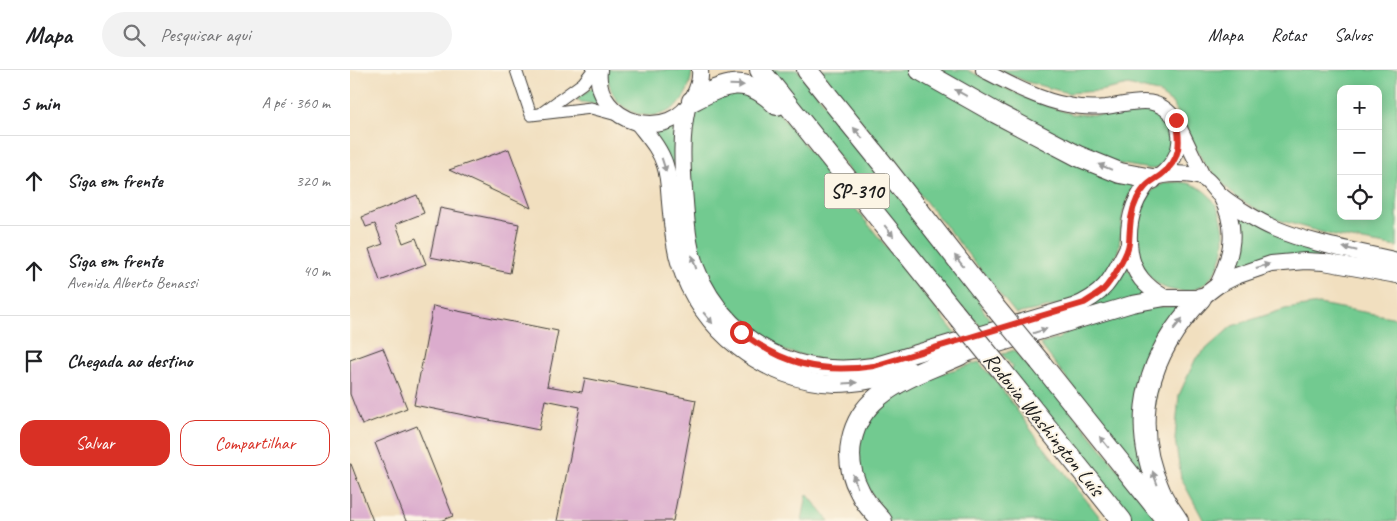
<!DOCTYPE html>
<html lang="pt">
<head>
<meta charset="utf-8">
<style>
	body { margin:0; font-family:Caveat,sans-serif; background:#f2f2f2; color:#202124 }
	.controls { position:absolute; right:15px; top:15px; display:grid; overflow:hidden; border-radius:10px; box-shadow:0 2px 12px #0003 }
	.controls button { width:45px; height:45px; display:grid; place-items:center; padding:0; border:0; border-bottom:1px solid #e0e0e0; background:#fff; color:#202124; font:25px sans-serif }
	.stop { position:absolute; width:15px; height:15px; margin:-11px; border:4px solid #d93025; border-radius:50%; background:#fff }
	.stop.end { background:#d93025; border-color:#fff; box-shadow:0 1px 5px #0008 }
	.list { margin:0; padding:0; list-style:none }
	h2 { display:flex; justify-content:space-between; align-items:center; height:65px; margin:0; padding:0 20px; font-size:21px }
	h2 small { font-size:16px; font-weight:400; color:#757577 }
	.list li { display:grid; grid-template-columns:32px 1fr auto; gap:15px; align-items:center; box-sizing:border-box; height:90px; padding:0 20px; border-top:1px solid #e0e0e0 }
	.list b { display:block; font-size:19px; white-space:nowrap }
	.list p { margin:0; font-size:16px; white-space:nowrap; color:#757577 }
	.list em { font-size:16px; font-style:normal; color:#757577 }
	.actions { display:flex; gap:10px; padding:15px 20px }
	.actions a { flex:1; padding:11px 0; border:1px solid #d93025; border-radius:15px; text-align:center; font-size:18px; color:#d93025 }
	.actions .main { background:#d93025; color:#fff }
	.icon { flex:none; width:28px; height:28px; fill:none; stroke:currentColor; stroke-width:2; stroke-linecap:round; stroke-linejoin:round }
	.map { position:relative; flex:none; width:1047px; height:451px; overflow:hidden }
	header { display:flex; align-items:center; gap:30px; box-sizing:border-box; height:70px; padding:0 25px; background:#fff; border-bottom:1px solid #e0e0e0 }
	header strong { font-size:24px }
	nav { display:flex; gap:28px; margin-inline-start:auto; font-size:18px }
	.search { width:350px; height:45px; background:#f2f2f2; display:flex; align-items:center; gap:12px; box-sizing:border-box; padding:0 18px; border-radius:28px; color:#757577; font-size:19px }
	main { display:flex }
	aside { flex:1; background:#fff }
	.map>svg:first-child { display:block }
</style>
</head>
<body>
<header>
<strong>Mapa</strong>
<div class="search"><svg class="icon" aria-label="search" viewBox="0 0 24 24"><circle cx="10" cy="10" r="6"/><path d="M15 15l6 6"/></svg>Pesquisar aqui</div>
<nav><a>Mapa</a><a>Rotas</a><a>Salvos</a></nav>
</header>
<main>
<aside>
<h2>5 min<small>A pé · 360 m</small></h2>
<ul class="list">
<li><svg class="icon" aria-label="ahead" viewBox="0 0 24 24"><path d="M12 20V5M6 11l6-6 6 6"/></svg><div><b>Siga em frente</b></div><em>320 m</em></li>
<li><svg class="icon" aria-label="ahead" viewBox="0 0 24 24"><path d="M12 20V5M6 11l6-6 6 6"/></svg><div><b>Siga em frente</b><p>Avenida Alberto Benassi</p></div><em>40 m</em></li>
<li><svg class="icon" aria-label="arrive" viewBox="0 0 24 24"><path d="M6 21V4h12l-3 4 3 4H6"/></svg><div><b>Chegada ao destino</b></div></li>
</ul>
<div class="actions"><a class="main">Salvar</a><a>Compartilhar</a></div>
</aside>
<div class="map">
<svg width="1047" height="451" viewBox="0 0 1047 451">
	<rect width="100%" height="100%" fill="#fcf5e5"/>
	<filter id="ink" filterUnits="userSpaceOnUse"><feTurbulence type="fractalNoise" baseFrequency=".02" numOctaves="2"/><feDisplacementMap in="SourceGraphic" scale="10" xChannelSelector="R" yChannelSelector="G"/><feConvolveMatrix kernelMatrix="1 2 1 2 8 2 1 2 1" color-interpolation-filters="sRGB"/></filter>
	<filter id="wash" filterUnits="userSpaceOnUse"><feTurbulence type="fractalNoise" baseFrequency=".0096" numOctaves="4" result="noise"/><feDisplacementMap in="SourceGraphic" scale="20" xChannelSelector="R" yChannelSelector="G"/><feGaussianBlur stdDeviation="1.12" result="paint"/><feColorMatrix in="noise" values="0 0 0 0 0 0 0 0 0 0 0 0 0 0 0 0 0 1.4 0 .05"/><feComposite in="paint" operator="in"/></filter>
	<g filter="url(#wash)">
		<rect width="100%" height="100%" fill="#f1dfbf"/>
		<!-- green -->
		<g fill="#72ca90" stroke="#477356" fill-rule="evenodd">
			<path d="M258 0H342V1C336 67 254 54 258 0Z"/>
			<path d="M419 0H448L628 226 632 238 642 253 631 257 614 238 608 237Z"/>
			<path d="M470 0H561L788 112C768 139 774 151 768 181 767 186 763 190 761 195 742 233 703 236 666 244Z"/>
			<path d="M586 0H617L683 31 722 44 756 45 791 38 802 40 813 47 820 55 824 64 823 82 809 97 800 99 764 93 708 67Z"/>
			<path d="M650 0H1047V177L985 166 922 148 887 128 855 95 823 34 807 22 778 15 749 21 718 23 677 12ZM991 19H1028V146H991Z"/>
			<path d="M244 16 252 35 231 32 227 29Z"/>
			<path d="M392 19 426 39 606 264 534 287 479 292 435 281 407 265 381 242 360 210 351 190 346 172 336 68 339 49 351 35Z"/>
			<path d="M329 53 328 104 324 105 304 64Z"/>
			<path d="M831 112C896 119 884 239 818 219 805 215 794 203 790 189 782 163 786 124 815 113 820 112 826 112 831 112Z"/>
			<path d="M888 143 1014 188 886 198 891 166Z"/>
			<path d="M776 196 799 227 678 259 728 240Z"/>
			<path d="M969 234 1047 248V451H854L831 408 825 369 829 325 846 288 882 256 935 239Z"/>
			<path d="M836 236 815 264 794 409 690 274 708 269 722 258 789 239 803 237Z"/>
			<path d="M664 280 681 299 692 305 810 451H780L661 301 663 297 652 284Z"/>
			<path d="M629 292 639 304H641L689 371 753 451H539L506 400 513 351 557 314Z"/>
			<path d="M457 424 479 451H452Z"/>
		</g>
		<g id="blocks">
			<!-- building -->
			<g fill="#dbaccd">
				<path d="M159 79 181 138 99 100Z"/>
				<path d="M67 125 74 143 46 154 53 173 66 168 76 194 30 211 19 179 33 174 25 154 16 157 12 147Z"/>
				<path d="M90 138 169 154 160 203 80 187Z"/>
				<path d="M83 236 208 261 197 316 232 322 235 308 346 330 323 451H207L230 337 195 330 189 360 64 335Z"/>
				<path d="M33 278 57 338 12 355 0 324V290Z"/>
				<path d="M67 356 103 446 90 451H56L25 373Z"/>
				<path d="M0 394H1L23 451H0Z"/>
			</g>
		</g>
	</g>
	<g filter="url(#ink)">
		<use href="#blocks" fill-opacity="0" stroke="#3c3934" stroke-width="1"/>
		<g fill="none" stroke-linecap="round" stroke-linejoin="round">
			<defs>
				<g id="minor">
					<path d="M166 0 181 45 241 38 267 45"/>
					<path d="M193 42 233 13 243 0"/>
				</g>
				<g id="tertiary">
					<path d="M633 0C660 14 689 30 718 35 731 38 744 38 756 37 785 33 806 23 826 50L855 110"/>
					<path d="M809 106C824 93 833 78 828 58"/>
				</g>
				<g id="secondary">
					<path d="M249 0C243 54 322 76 344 26 348 18 351 9 350 0"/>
					<path d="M337 38C331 66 332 92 334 120 336 140 336 161 341 181 346 203 357 223 371 241 411 289 463 305 523 296L723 237C757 224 763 206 779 175"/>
					<path d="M289 54C299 67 310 79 315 95 319 107 319 120 320 132 322 153 323 172 329 192 349 260 415 312 486 314 512 314 536 308 560 300"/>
					<path d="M868 215C883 183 888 158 871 126"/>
					<path d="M815 228C796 217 783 204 780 182 777 162 780 140 791 123 794 118 798 112 803 109 814 102 844 103 855 109 861 113 865 121 871 126 885 137 909 152 926 159 964 175 1007 181 1047 191"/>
					<path d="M598 289 782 234 815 228H851L868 215 886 206 921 194 955 191 974 192 1047 205"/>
				</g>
				<g id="motorway">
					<path d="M410 0 604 242"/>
					<path d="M457 0 532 93 639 230"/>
					<path d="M570 0 646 43 728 86 770 103 802 109"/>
					<path d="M342 31C376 13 396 4 427 35"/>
					<path d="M690 292 813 446"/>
					<path d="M652 301 772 451"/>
					<path d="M532 451C523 441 514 432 509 420 492 388 500 350 528 327 550 308 584 297 610 285"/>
					<path d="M828 451C822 441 814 432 810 421 778 350 798 283 851 228"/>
				</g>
			</defs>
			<!-- minor casing -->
			<use href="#minor" stroke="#3c3934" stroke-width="13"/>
			<!-- tertiary casing -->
			<use href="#tertiary" stroke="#3c3934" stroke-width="16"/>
			<!-- secondary casing -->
			<use href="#secondary" stroke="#3c3934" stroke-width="18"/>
			<!-- motorway casing -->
			<use href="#motorway" stroke="#3c3934" stroke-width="22"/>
			<!-- minor -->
			<use href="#minor" stroke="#fff" stroke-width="11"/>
			<!-- tertiary -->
			<use href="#tertiary" stroke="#fff" stroke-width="14"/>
			<!-- secondary -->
			<use href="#secondary" stroke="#fff" stroke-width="16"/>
			<!-- motorway -->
			<use href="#motorway" stroke="#fff" stroke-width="20"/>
			<defs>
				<g id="motorway-bridge">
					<path d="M639 230 690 292"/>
					<path d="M604 242 652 301"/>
				</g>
			</defs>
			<!-- motorway-bridge casing -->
			<use href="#motorway-bridge" stroke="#3c3934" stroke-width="22" stroke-linecap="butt"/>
			<!-- motorway-bridge -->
			<use href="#motorway-bridge" stroke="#fff" stroke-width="20"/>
		</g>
		<!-- one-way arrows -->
		<defs><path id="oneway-solid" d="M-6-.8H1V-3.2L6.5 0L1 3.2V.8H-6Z" transform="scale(1.25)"/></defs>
		<g fill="#999">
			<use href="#oneway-solid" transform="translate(387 15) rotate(1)"/>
			<use href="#oneway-solid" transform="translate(611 23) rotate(-151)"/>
			<use href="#oneway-solid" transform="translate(508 63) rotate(-129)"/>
			<use href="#oneway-solid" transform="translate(314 95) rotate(72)"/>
			<use href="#oneway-solid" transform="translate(755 97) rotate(-158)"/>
			<use href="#oneway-solid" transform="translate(539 161) rotate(51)"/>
			<use href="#oneway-solid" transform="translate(1000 179) rotate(-167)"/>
			<use href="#oneway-solid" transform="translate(609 191) rotate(-128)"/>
			<use href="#oneway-solid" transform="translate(344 192) rotate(-108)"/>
			<use href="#oneway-solid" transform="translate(913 196) rotate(-16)"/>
			<use href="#oneway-solid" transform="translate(358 248) rotate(50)"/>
			<use href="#oneway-solid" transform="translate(828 254) rotate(-52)"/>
			<use href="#oneway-solid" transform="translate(690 261) rotate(-17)"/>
			<use href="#oneway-solid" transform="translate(500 313) rotate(-4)"/>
			<use href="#oneway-solid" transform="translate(754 372) rotate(-129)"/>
			<use href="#oneway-solid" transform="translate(805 408) rotate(-110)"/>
			<use href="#oneway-solid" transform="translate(505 411) rotate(-109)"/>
		</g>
	</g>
	<g fill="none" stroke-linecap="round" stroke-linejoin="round" filter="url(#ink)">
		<!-- route -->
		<path stroke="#d93025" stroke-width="6" d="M391 262C432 294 471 304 524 296L734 233C740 229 747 225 753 220 761 212 778 184 779 173 780 157 780 143 787 129 795 114 800 113 811 105 831 90 831 72 826 50"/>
	</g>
	<g text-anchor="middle" stroke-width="4" stroke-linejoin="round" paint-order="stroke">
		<!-- shield labels -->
		<rect fill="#fcf5e5" stroke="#5f5d58" stroke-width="1" x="474.5" y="103.5" width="65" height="35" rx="4"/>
		<g font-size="20" font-weight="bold" fill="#1c1c1c">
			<text x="507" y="128">SP-310</text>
		</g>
		<!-- street labels -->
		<g font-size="21" fill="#1c1c1c" stroke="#fcf5e5">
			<text transform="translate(694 354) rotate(51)" y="7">Rodovia Washington Luís</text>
		</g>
	</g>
</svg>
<div class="controls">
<button>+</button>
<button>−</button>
<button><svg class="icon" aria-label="locate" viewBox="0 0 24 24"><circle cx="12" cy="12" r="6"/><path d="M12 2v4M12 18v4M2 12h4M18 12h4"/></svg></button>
</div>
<div class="stop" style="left:391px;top:262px"></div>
<div class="stop end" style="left:826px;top:50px"></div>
</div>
</main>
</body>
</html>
